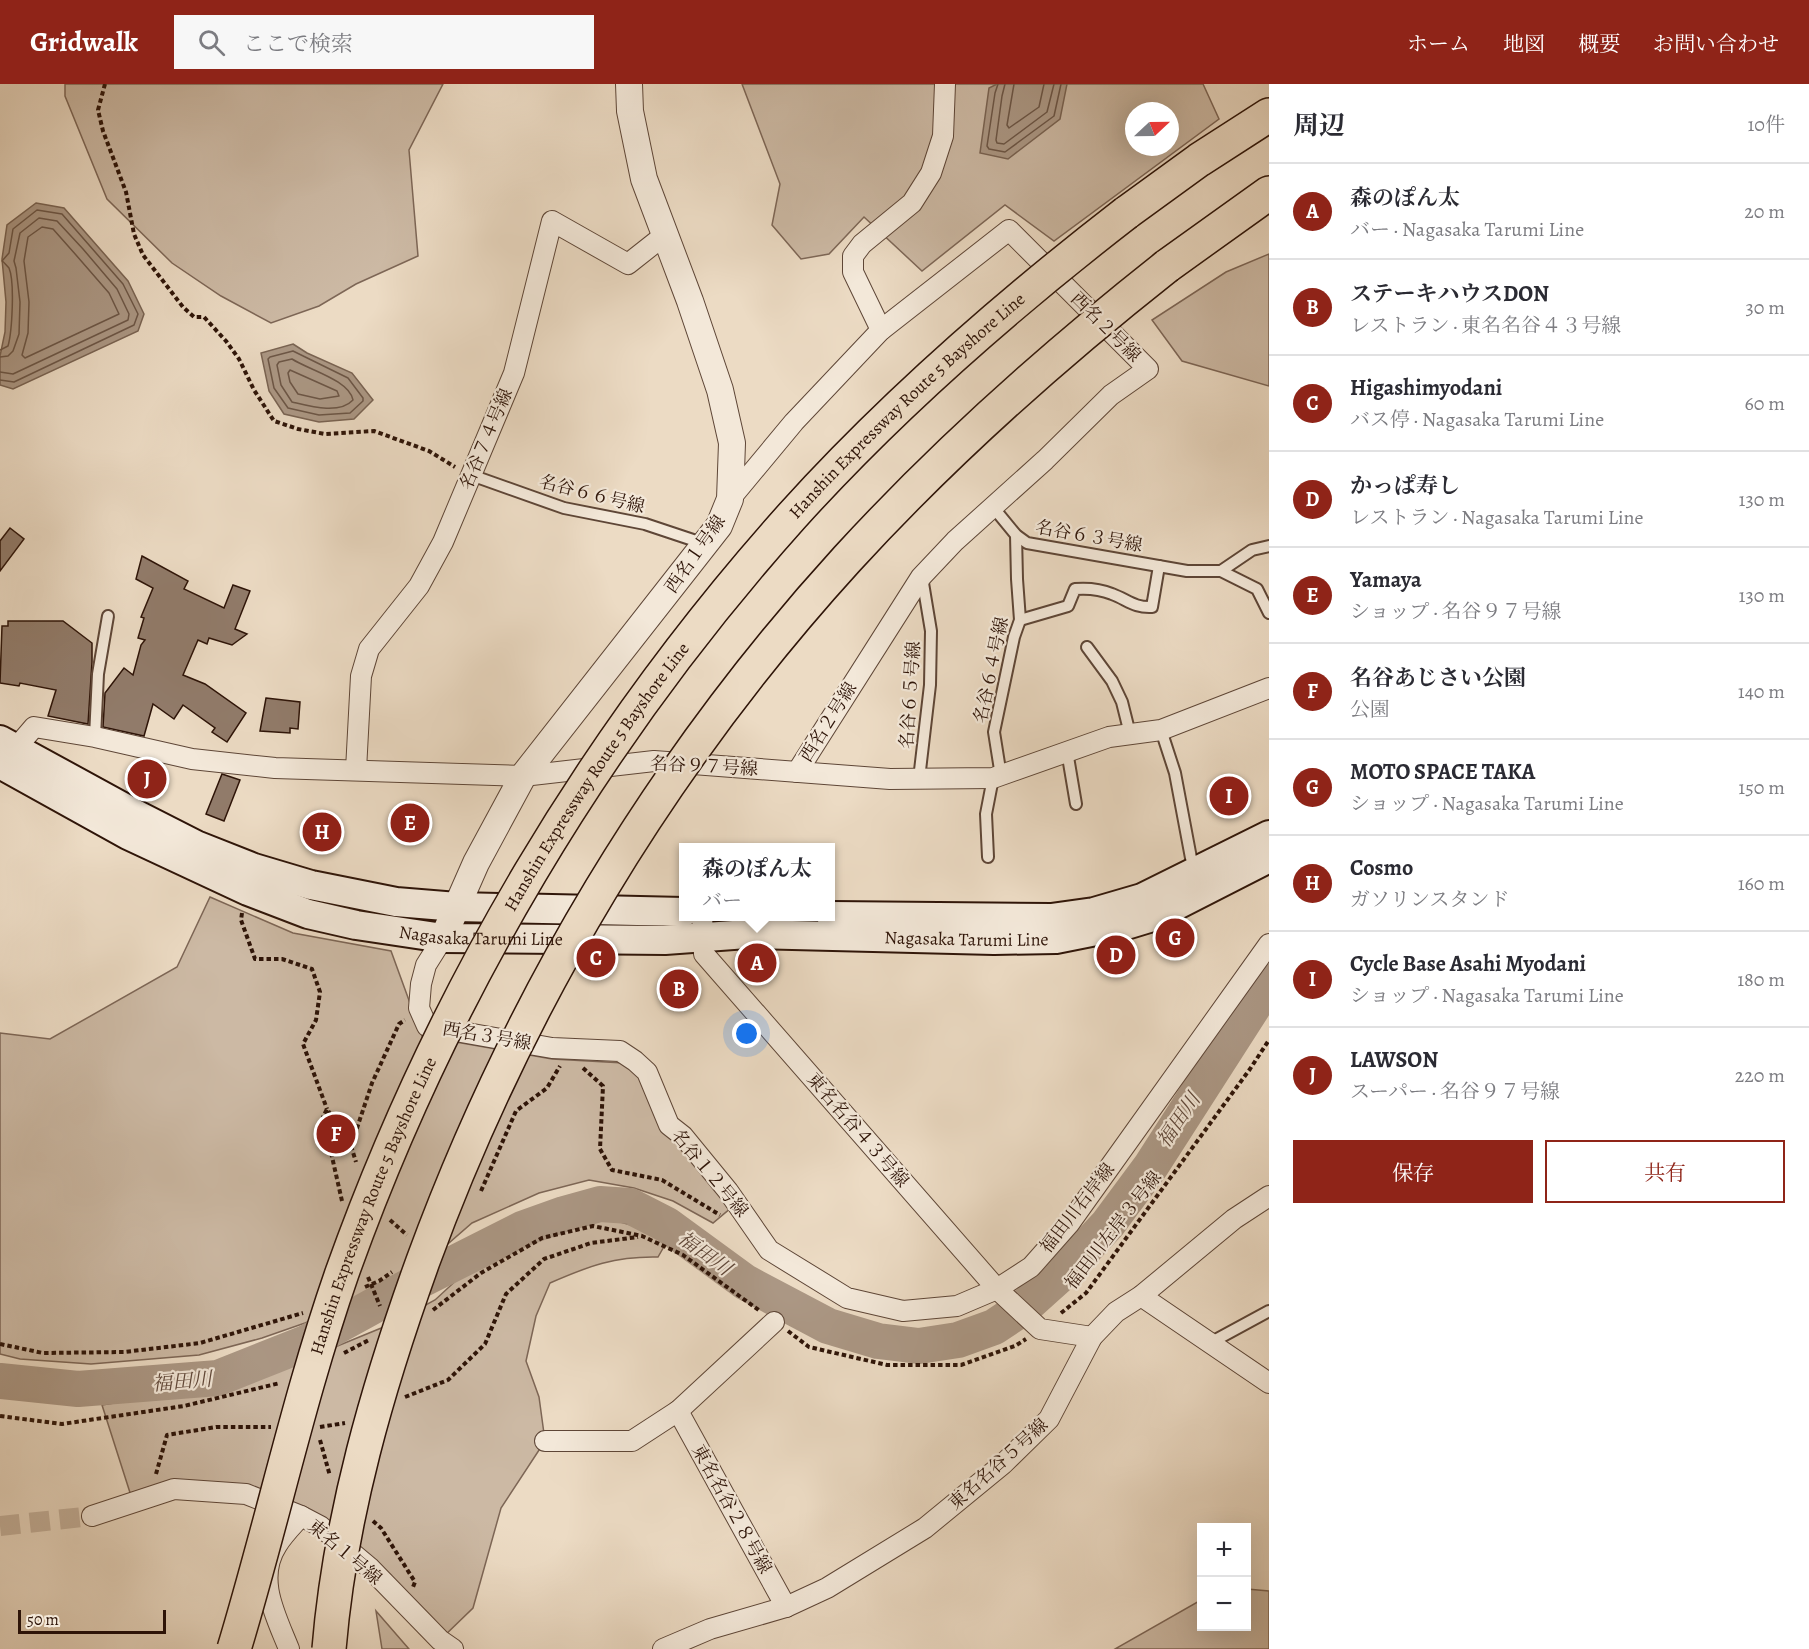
<!DOCTYPE html>
<html lang="ja">
<head>
<meta charset="utf-8">
<style>
	body { margin:0; font-family:Alegreya,"Noto Serif JP",serif; background:#f7f7f7; color:#2b2b33 }
	.controls { position:absolute; right:18px; bottom:18px; display:grid; overflow:hidden; border-radius:0px; box-shadow:0 6px 24px #0002 }
	.controls button { width:54px; height:54px; display:grid; place-items:center; padding:0; border:0; border-bottom:2px solid #e1e1e2; background:#fff; color:#2b2b33; font:30px sans-serif }
	.compass { position:absolute; left:1125px; top:18px; width:54px; height:54px; border-radius:50%; background:#fff; box-shadow:0 6px 24px #0002; rotate:68deg }
	.scale { position:absolute; left:18px; bottom:15px; width:148px; box-sizing:border-box; padding-left:6px; border:3px solid #2e1408; border-top:0; font-size:16px; line-height:21px; white-space:nowrap; color:#2e1408; -webkit-text-stroke:4px #f3e8d9; paint-order:stroke }
	.you { position:absolute; left:747px; top:950px; width:21px; height:21px; margin:-15px; border:4px solid #fff; border-radius:50%; background:#1a73e8; box-shadow:0 0 0 9px #1a73e833 }
	.badge { display:grid; place-items:center; width:39px; height:39px; border-radius:50%; background:#8f2418; color:#fff; font-size:20px; font-weight:700 }
	.pin { position:absolute; translate:-50% -50%; border:3px solid #fff; box-shadow:0 2px 6px #0006 }
	.popup { position:absolute; left:679px; top:759px; width:156px; height:78px; box-sizing:border-box; display:grid; place-content:center; border-radius:0px; background:#fff; filter:drop-shadow(0 2px 4px #0005); font-size:20px; white-space:nowrap; color:#7c7c81 }
	.popup b { font-size:22px; color:#2b2b33 }
	.popup::after { content:''; position:absolute; left:50%; top:100%; margin-left:-12px; border:12px solid transparent; border-top-color:#fff }
	.list { margin:0; padding:0; list-style:none }
	h2 { display:flex; justify-content:space-between; align-items:center; height:78px; margin:0; padding:0 24px; font-size:26px }
	h2 small { font-size:20px; font-weight:400; color:#7c7c81 }
	.list li { display:grid; grid-template-columns:39px 1fr auto; gap:18px; align-items:center; box-sizing:border-box; height:96px; padding:0 24px; border-top:2px solid #e1e1e2 }
	.list b { display:block; font-size:22px; white-space:nowrap }
	.list p { margin:0; font-size:20px; white-space:nowrap; color:#7c7c81 }
	.list em { font-size:20px; font-style:normal; color:#7c7c81 }
	.actions { display:flex; gap:12px; padding:18px 24px }
	.actions a { flex:1; padding:14px 0; border:2px solid #8f2418; border-radius:0px; text-align:center; font-size:21px; color:#8f2418 }
	.actions .main { background:#8f2418; color:#fff }
	.icon { flex:none; width:33px; height:33px; fill:none; stroke:currentColor; stroke-width:2; stroke-linecap:round; stroke-linejoin:round }
	.map { position:relative; flex:none; width:1269px; height:1565px; overflow:hidden }
	header { display:flex; align-items:center; gap:36px; box-sizing:border-box; height:84px; padding:0 30px; background:#8f2418; color:#fff }
	header strong { font-size:28px }
	nav { display:flex; gap:33px; margin-inline-start:auto; font-size:21px }
	.search { width:420px; height:54px; background:#f7f7f7; display:flex; align-items:center; gap:15px; box-sizing:border-box; padding:0 21px; border-radius:0px; color:#7c7c81; font-size:22px }
	main { display:flex }
	aside { flex:1; background:#fff }
	.map>svg:first-child { display:block }
</style>
</head>
<body>
<header>
<strong>Gridwalk</strong>
<div class="search"><svg class="icon" aria-label="search" viewBox="0 0 24 24"><circle cx="10" cy="10" r="6"/><path d="M15 15l6 6"/></svg>ここで検索</div>
<nav><a>ホーム</a><a>地図</a><a>概要</a><a>お問い合わせ</a></nav>
</header>
<main>
<div class="map">
<svg width="1269" height="1565" viewBox="0 0 1269 1565">
	<rect width="100%" height="100%" fill="#ecdbc4"/>
	<filter id="stains"><feTurbulence type="fractalNoise" baseFrequency=".00333" numOctaves="4"/><feColorMatrix values="0 0 0 0 .2 0 0 0 0 .09 0 0 0 0 .02 0 0 0 .5 -.17"/></filter>
	<radialGradient id="worn" r=".72"><stop offset=".6" stop-color="#630" stop-opacity="0"/><stop offset="1" stop-color="#630" stop-opacity=".3"/></radialGradient>
	<!-- green -->
	<g fill="#ccb9a4" stroke="#7d6656" stroke-width="1.5" fill-rule="evenodd">
		<path d="M65 0H443L409 66 418 172 356 200 319 222 271 239 221 212 172 179 107 115 65 12Z"/>
		<path d="M742 0H1203L1219 35 1054 157 1005 121 922 187 864 133 829 170 801 175 772 141 780 100ZM1134 27H1170V63H1134Z"/>
		<path d="M1269 170V302L1182 277 1152 236 1226 188Z"/>
		<path d="M210 813 293 849 391 867 422 952 552 975 624 979 639 990 732 1123 713 1139 673 1117 634 1104 589 1096 539 1109 472 1139 426 1179 366 1214 305 1239 262 1254 199 1271 91 1280 20 1275 0 1270V949L50 955 177 883Z"/>
		<path d="M599 1132 670 1152 658 1173C615 1172 589 1182 550 1199L536 1232 526 1277 539 1313 545 1357 501 1424 473 1524 440 1556 320 1442 246 1410 174 1405 133 1418 102 1321 241 1298 274 1288 391 1240 435 1216 462 1191 519 1158 564 1137Z"/>
		<path d="M1247 1505 1269 1507V1565H1115L1201 1516 1202 1542H1246Z"/>
		<path d="M376 1527 409 1565H382Z"/>
	</g>
	<!-- water -->
	<g fill="#ab9784" stroke="#796352" stroke-width="1.5">
		<path d="M997 0H1067L1060 35 1008 75 980 69 989 4Z"/>
		<path d="M36 119 64 124 128 197 144 230 138 247 13 305 0 301V272L5 248 6 218 2 175 7 141Z"/>
		<path d="M293 260 307 269 352 289 373 316 354 335 319 338 284 330 269 307 261 269Z"/>
	</g>
	<g fill="none" stroke-linecap="round" stroke-linejoin="round">
		<!-- shore -->
		<g stroke="#6c5646" stroke-width="1.5">
			<path d="M998 0 995 9 987 62 989 65 1005 68 1054 32 1061 0"/>
			<path d="M1005 0 1002 12 996 56 997 59 1004 60 1047 28 1054 0"/>
			<path d="M1014 0 1007 41 1009 44 1039 23 1044 0"/>
			<path d="M42 143 53 145 76 171 109 209 119 230 25 274 22 271 28 249 29 218 24 177 28 153Z"/>
			<path d="M0 266 8 262C12 248 15 198 9 184 8 183 3 177 2 177L9 169 13 145 37 126 62 130 123 200 138 230 134 241 14 298 0 296"/>
			<path d="M293 267 348 294 363 314V317L350 329 319 331 288 324 274 304 268 275 270 273Z"/>
			<path d="M0 273 8 272 13 267 19 250 20 218 16 184 14 177 20 149 39 134 57 137 83 165 117 205 129 230 128 236 13 290 0 288"/>
			<path d="M292 275C309 286 349 296 353 316 339 331 309 322 292 318L281 301 277 281 279 278Z"/>
			<path d="M290 286 337 307 339 312 320 315 298 310 290 298 288 289Z"/>
		</g>
		<!-- river -->
		<path stroke="#ab9784" stroke-width="36" d="M0 1297 78 1305 218 1294 306 1259 417 1198 522 1145 564 1130 600 1120 630 1122 667 1141 745 1198 828 1242 878 1257 919 1262 958 1256 994 1243 1024 1223 1063 1188 1108 1140 1151 1082 1269 898"/>
	</g>
	<!-- building -->
	<g fill="#917b6a" stroke="#2e1408" stroke-width="1.5">
		<path d="M10 444 24 455 0 487V457Z"/>
		<path d="M142 472 188 497 184 505 224 524 233 501 250 507 235 545 247 550 232 561 209 554 207 560 198 556 183 591 205 600 246 629 227 658 212 648 215 644 183 621 174 635 153 620 144 652 103 643 105 609 124 584 133 591 141 561 145 556 138 554 144 534 141 533 153 504 136 495Z"/>
		<path d="M8 537H63L92 559V578L88 640 48 632 56 606 20 599 19 602 0 599 2 542H8Z"/>
		<path d="M266 614 300 618 298 645 290 644V649L260 647Z"/>
		<path d="M222 690 240 696 224 737 206 730Z"/>
	</g>
	<g fill="none" stroke-linecap="round" stroke-linejoin="round">
		<!-- minor-tunnel -->
		<path stroke="#c6b39e" stroke-width="20" stroke-dasharray="20 10" stroke-linecap="butt" d="M0 1442 92 1432"/>
		<defs>
			<g id="service">
				<path d="M471 391 564 424 645 440 705 460"/>
				<path d="M993 423 1016 451 1027 459 1187 487H1221L1257 505 1269 529"/>
				<path d="M1221 487 1252 466 1269 462"/>
				<path d="M1020 536 1068 522 1075 505C1088 504 1100 505 1112 510 1128 516 1134 524 1152 523L1159 482"/>
				<path d="M1087 563 1112 597 1122 618 1130 650"/>
				<path d="M1161 646 1175 689 1191 774 1196 785"/>
				<path d="M95 653 98 590 108 532"/>
				<path d="M1067 667 1076 720"/>
				<path d="M1001 692 994 648 1014 553 1020 536 1017 495 1016 451"/>
				<path d="M919 695 930 601 931 547 922 493"/>
				<path d="M988 773 986 730 993 694"/>
				<path d="M1210 1259 1269 1227"/>
			</g>
			<g id="minor">
				<path d="M881 246 853 188V172L862 160 912 119 931 89 943 52 945 0"/>
				<path d="M730 415 794 338 881 246 1009 146 1148 285 1111 311 1045 376 955 457 921 493 797 688"/>
				<path d="M10 675 16 664 34 643 95 653 192 675 275 684 523 692 654 677 890 695 993 694 1109 653 1161 646 1269 604"/>
				<path d="M356 686 361 592 369 565 419 502 443 458 514 289 552 137 628 180 666 150"/>
				<path d="M702 832 704 870 997 1205 1040 1245 1092 1253"/>
				<path d="M443 854 426 881 421 900 419 924 427 942 552 964 620 967 635 977 647 988 669 1041 683 1052 728 1107 769 1166 847 1214 903 1227 957 1222 997 1205 1031 1183 1069 1140 1269 860"/>
				<path d="M1141 1212 1269 1299"/>
				<path d="M678 1327 786 1523"/>
				<path d="M545 1357H632L678 1327 774 1238"/>
				<path d="M92 1432 174 1405 246 1410 301 1432 320 1442 370 1484 440 1556 453 1565"/>
				<path d="M289 1565C276 1532 255 1495 277 1461 283 1451 293 1441 301 1432"/>
				<path d="M663 1565 710 1545 786 1523 827 1504 925 1444 1003 1380 1049 1335 1092 1253 1116 1228 1141 1212 1234 1135 1269 1112"/>
			</g>
			<path id="tertiary" d="M443 854 476 779 523 692 719 442 730 415 732 359 720 306 690 217 644 95 630 27 629 0"/>
			<g id="secondary">
				<path d="M0 656 141 733 196 761 254 784 311 801 396 818 457 823 684 828"/>
				<path id="s1" d="M0 680 128 751 248 807 308 830 356 841 443 854 665 856 747 850 994 856 1056 855 1126 841 1149 834 1177 821 1269 774"/>
				<path d="M831 832 1051 834 1094 828 1142 814 1269 751"/>
			</g>
			<g id="motorway">
				<path d="M1126 129 1199 76 1269 31"/>
				<path d="M1167 182 1269 109"/>
			</g>
		</defs>
		<!-- service casing -->
		<use href="#service" stroke="#5e4637" stroke-width="14"/>
		<!-- minor casing -->
		<use href="#minor" stroke="#5e4637" stroke-width="22"/>
		<!-- tertiary casing -->
		<use href="#tertiary" stroke="#5e4637" stroke-width="28"/>
		<!-- secondary casing -->
		<use href="#secondary" stroke="#2e1408" stroke-width="32"/>
		<!-- motorway casing -->
		<use href="#motorway" stroke="#2e1408" stroke-width="36"/>
		<!-- path -->
		<g stroke="#2e1408" stroke-width="4" stroke-dasharray="4.5 3" stroke-linecap="butt">
			<path d="M105 0 98 26 103 47 126 108 134 150 143 171 183 223 194 233H204L226 257 239 275 254 306 274 337 298 345 325 350 374 347 429 367 455 383"/>
			<path d="M242 829 241 836 255 875H282L312 885 320 908 316 936 303 960 327 1025"/>
			<path d="M583 984 603 1002 600 1065 612 1086 662 1096 720 1131"/>
			<path d="M351 1062 356 1078"/>
			<path d="M481 1107 516 1027 547 1004 560 982"/>
			<path d="M342 1117 323 1033 327 1025 351 1062 372 999 399 940 405 936"/>
			<path d="M390 1136 407 1151"/>
			<path d="M365 1203 379 1197 392 1188"/>
			<path d="M433 1226 481 1189 542 1154 593 1142 642 1152 683 1171 760 1227"/>
			<path d="M1061 1229 1086 1209 1250 985 1269 956"/>
			<path d="M788 1247 809 1263 887 1281H961L1015 1262 1026 1255"/>
			<path d="M0 1260 43 1269 124 1268 200 1259 303 1229"/>
			<path d="M344 1269 369 1256"/>
			<path d="M405 1313 448 1296 485 1260 506 1210 544 1175 591 1159 638 1153"/>
			<path d="M0 1332 62 1340 184 1322 280 1299"/>
			<path d="M320 1343 345 1339"/>
			<path d="M320 1356 330 1392"/>
			<path d="M156 1390 167 1351 216 1343H271"/>
			<path d="M373 1437 381 1444 415 1498 413 1503"/>
		</g>
		<!-- service -->
		<use href="#service" stroke="#f3e8d9" stroke-width="10"/>
		<!-- minor -->
		<use href="#minor" stroke="#f3e8d9" stroke-width="20"/>
		<!-- tertiary -->
		<use href="#tertiary" stroke="#f3e8d9" stroke-width="26"/>
		<!-- secondary -->
		<use href="#secondary" stroke="#f3e8d9" stroke-width="28"/>
		<!-- motorway -->
		<use href="#motorway" stroke="#ecdbc4" stroke-width="33"/>
		<defs>
			<g id="motorway-bridge">
				<path id="s2" d="M234 1565C272 1440 299 1312 342 1189 441 911 595 652 792 432 893 320 1007 221 1126 129"/>
				<path d="M329 1565C340 1432 378 1302 423 1177 518 918 661 679 847 475 945 368 1053 272 1167 182"/>
			</g>
		</defs>
		<!-- motorway-bridge casing -->
		<use href="#motorway-bridge" stroke="#2e1408" stroke-width="36" stroke-linecap="butt"/>
		<!-- path-bridge -->
		<path stroke="#2e1408" stroke-width="4" stroke-dasharray="4.5 3" stroke-linecap="butt" d="M368 1193 380 1222"/>
		<!-- motorway-bridge -->
		<use href="#motorway-bridge" stroke="#ecdbc4" stroke-width="33"/>
	</g>
	<g text-anchor="middle" stroke-width="4.5" stroke-linejoin="round" paint-order="stroke">
		<!-- street labels -->
		<g font-size="18" fill="#2e1408" stroke="#f3e8d9">
			<text transform="translate(1106 243) rotate(45)" y="6">西名２号線</text>
			<text dy="6" stroke="none"><textPath href="#s2" startOffset="1437">Hanshin Expressway Route 5 Bayshore Line</textPath></text>
			<text transform="translate(486 355) rotate(-67)" y="6">名谷７４号線</text>
			<text transform="translate(592 410) rotate(14)" y="6">名谷６６号線</text>
			<text transform="translate(1089 452) rotate(10)" y="6">名谷６３号線</text>
			<text transform="translate(695 470) rotate(-55)" y="6">西名１号線</text>
			<text transform="translate(991 586) rotate(-78)" y="6">名谷６４号線</text>
			<text transform="translate(910 611) rotate(-86)" y="6">名谷６５号線</text>
			<text transform="translate(828 638) rotate(-58)" y="6">西名２号線</text>
			<text transform="translate(704 682) rotate(3)" y="6">名谷９７号線</text>
			<text dy="6" stroke="none"><textPath href="#s2" startOffset="951">Hanshin Expressway Route 5 Bayshore Line</textPath></text>
			<text dy="6" stroke="none"><textPath href="#s1" startOffset="518">Nagasaka Tarumi Line</textPath></text>
			<text dy="6" stroke="none"><textPath href="#s1" startOffset="1004">Nagasaka Tarumi Line</textPath></text>
			<text transform="translate(487 952) rotate(10)" y="6">西名３号線</text>
			<text transform="translate(858 1046) rotate(49)" y="6">東名名谷４３号線</text>
			<text transform="translate(710 1089) rotate(50)" y="6">名谷１２号線</text>
			<text dy="6" stroke="none"><textPath href="#s2" startOffset="465">Hanshin Expressway Route 5 Bayshore Line</textPath></text>
			<text transform="translate(1077 1124) rotate(-52)" y="6">福田川右岸線</text>
			<text transform="translate(1113 1146) rotate(-52)" y="6">福田川左岸３号線</text>
			<text transform="translate(998 1380) rotate(-42)" y="6">東名名谷５号線</text>
			<text transform="translate(732 1425) rotate(61)" y="6">東名名谷２８号線</text>
			<text transform="translate(345 1468) rotate(40)" y="6">東名１号線</text>
		</g>
		<!-- water labels -->
		<g font-size="20" font-style="italic" fill="#60483a" stroke="#f3e8d9">
			<text transform="translate(1178 1036) rotate(-56)" y="7">福田川</text>
			<text transform="translate(705 1169) rotate(36)" y="7">福田川</text>
			<text transform="translate(182 1297) rotate(-5)" y="7">福田川</text>
		</g>
	</g>
	<rect width="100%" height="100%" filter="url(#stains)"/>
	<rect width="100%" height="100%" fill="url(#worn)"/>
</svg>
<div class="controls">
<button>+</button>
<button>−</button>
</div>
<svg class="compass" viewBox="-18 -18 36 36"><path d="M0-13l5 13h-10z" fill="#e53935"/><path d="M0 13l5-13h-10z" fill="#7c7c81"/></svg>
<div class="scale">50 m</div>
<div class="you"></div>
<div class="pin badge" style="left:757px;top:879px">A</div>
<div class="popup"><b>森のぽん太</b>バー</div>
<div class="pin badge" style="left:679px;top:905px">B</div>
<div class="pin badge" style="left:596px;top:874px">C</div>
<div class="pin badge" style="left:1116px;top:871px">D</div>
<div class="pin badge" style="left:410px;top:739px">E</div>
<div class="pin badge" style="left:336px;top:1050px">F</div>
<div class="pin badge" style="left:1175px;top:854px">G</div>
<div class="pin badge" style="left:322px;top:748px">H</div>
<div class="pin badge" style="left:1229px;top:712px">I</div>
<div class="pin badge" style="left:147px;top:695px">J</div>
</div>
<aside>
<h2>周辺<small>10件</small></h2>
<ul class="list">
<li><span class="badge">A</span><div><b>森のぽん太</b><p>バー · Nagasaka Tarumi Line</p></div><em>20 m</em></li>
<li><span class="badge">B</span><div><b>ステーキハウスDON</b><p>レストラン · 東名名谷４３号線</p></div><em>30 m</em></li>
<li><span class="badge">C</span><div><b>Higashimyodani</b><p>バス停 · Nagasaka Tarumi Line</p></div><em>60 m</em></li>
<li><span class="badge">D</span><div><b>かっぱ寿し</b><p>レストラン · Nagasaka Tarumi Line</p></div><em>130 m</em></li>
<li><span class="badge">E</span><div><b>Yamaya</b><p>ショップ · 名谷９７号線</p></div><em>130 m</em></li>
<li><span class="badge">F</span><div><b>名谷あじさい公園</b><p>公園</p></div><em>140 m</em></li>
<li><span class="badge">G</span><div><b>MOTO SPACE TAKA</b><p>ショップ · Nagasaka Tarumi Line</p></div><em>150 m</em></li>
<li><span class="badge">H</span><div><b>Cosmo</b><p>ガソリンスタンド</p></div><em>160 m</em></li>
<li><span class="badge">I</span><div><b>Cycle Base Asahi Myodani</b><p>ショップ · Nagasaka Tarumi Line</p></div><em>180 m</em></li>
<li><span class="badge">J</span><div><b>LAWSON</b><p>スーパー · 名谷９７号線</p></div><em>220 m</em></li>
</ul>
<div class="actions"><a class="main">保存</a><a>共有</a></div>
</aside>
</main>
</body>
</html>
